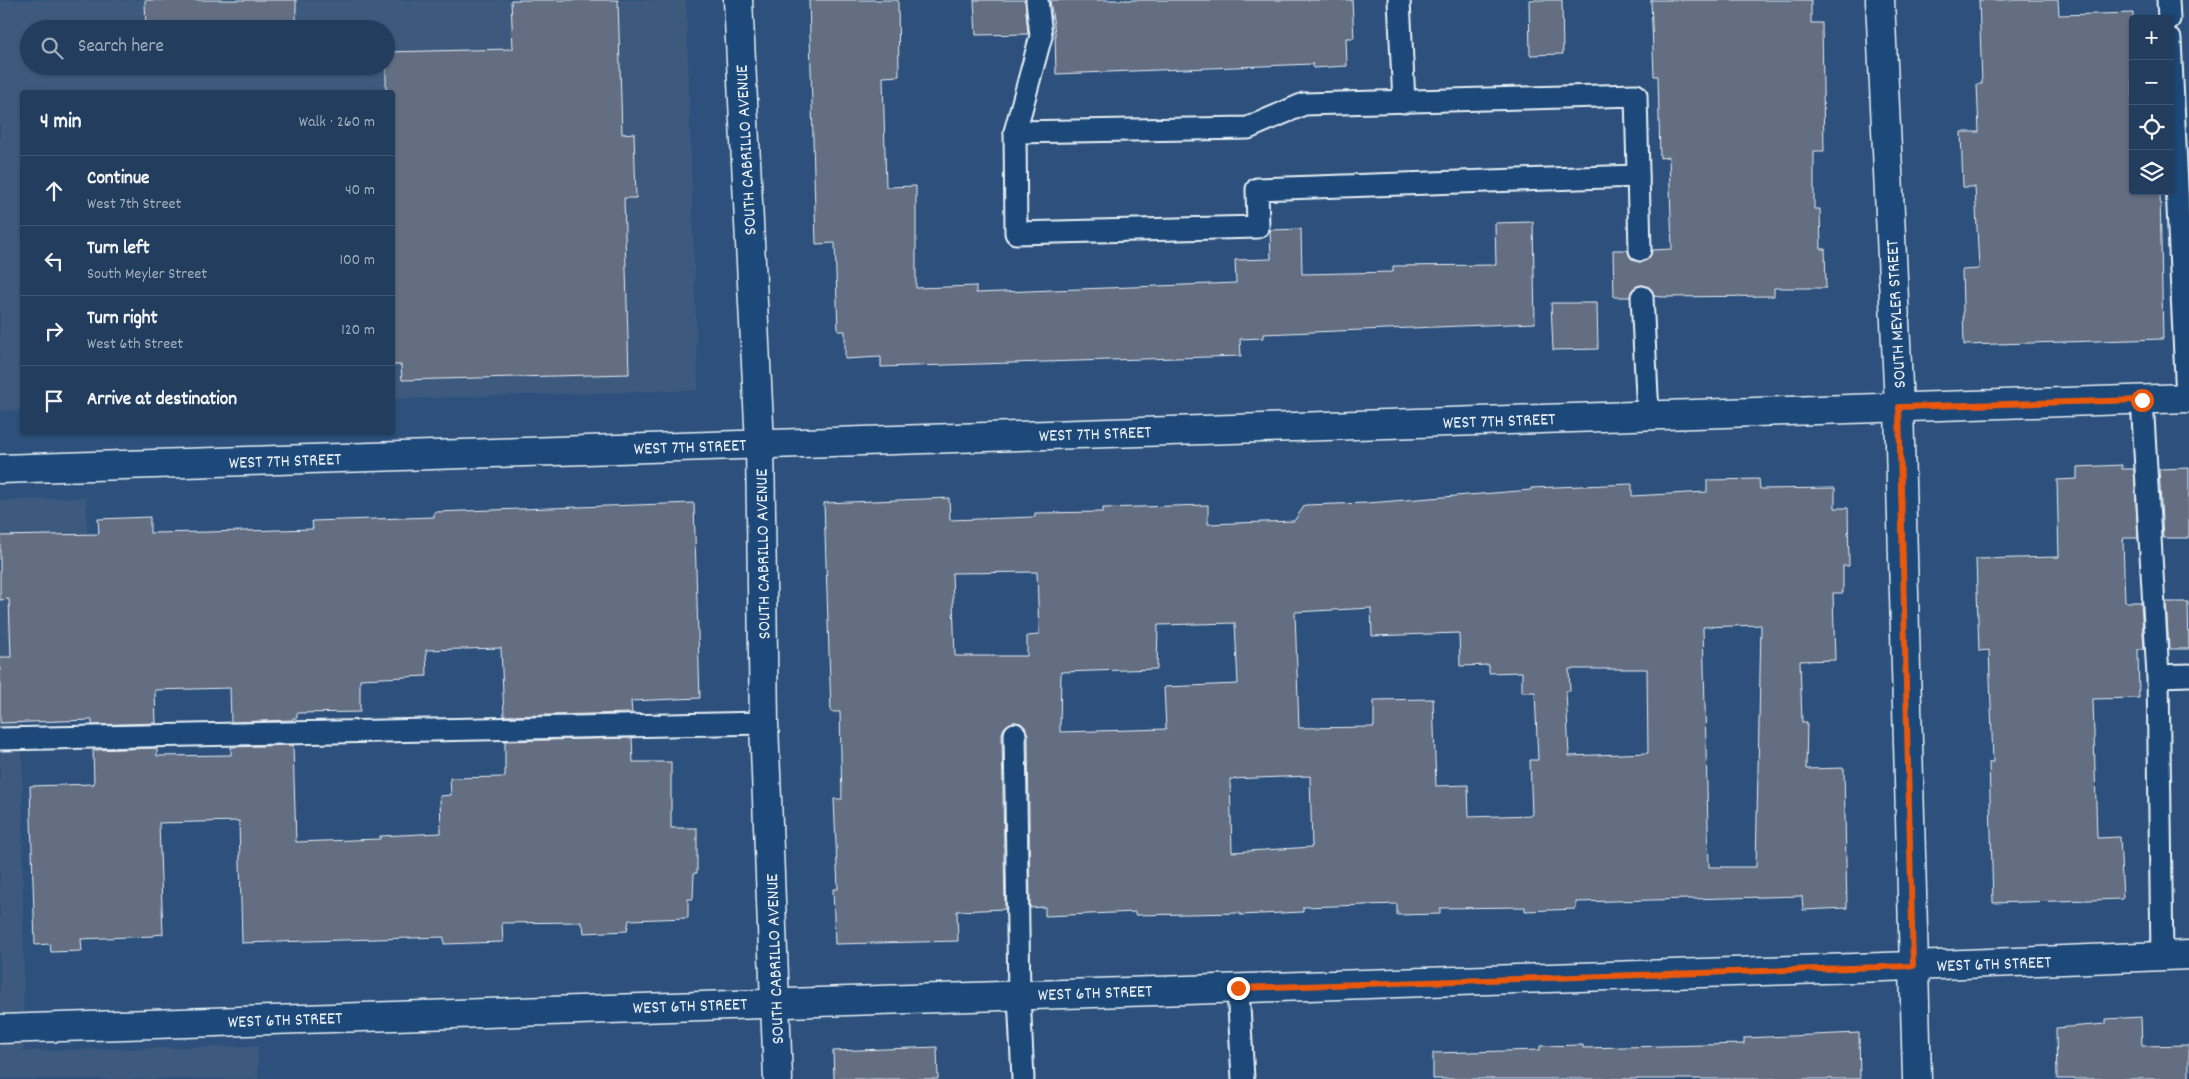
<!DOCTYPE html>
<html lang="en">
<head>
<meta charset="utf-8">
<style>
	body { margin:0; font-family:Dekko,sans-serif; background:#2e4866; color:#f1f3f6 }
	.controls { position:absolute; right:15px; top:15px; display:grid; overflow:hidden; border-radius:5px; box-shadow:0 1px 4px #0004 }
	.controls button { width:45px; height:45px; display:grid; place-items:center; padding:0; border:0; border-bottom:1px solid #3f5672; background:#223d5d; color:#f1f3f6; font:25px sans-serif }
	.stop { position:absolute; width:15px; height:15px; margin:-11px; border:4px solid #ea580c; border-radius:50%; background:#fff }
	.stop.end { background:#ea580c; border-color:#fff; box-shadow:0 1px 5px #0008 }
	.list { margin:0; padding:0; list-style:none }
	h2 { display:flex; justify-content:space-between; align-items:center; height:65px; margin:0; padding:0 20px; font-size:21px }
	h2 small { font-size:16px; font-weight:400; color:#a2aebc }
	.list li { display:grid; grid-template-columns:32px 1fr auto; gap:15px; align-items:center; box-sizing:border-box; height:70px; padding:0 20px; border-top:1px solid #3f5672 }
	.list b { display:block; font-size:19px; white-space:nowrap }
	.list p { margin:0; font-size:16px; white-space:nowrap; color:#a2aebc }
	.list em { font-size:16px; font-style:normal; color:#a2aebc }
	.icon { flex:none; width:28px; height:28px; fill:none; stroke:currentColor; stroke-width:2; stroke-linecap:round; stroke-linejoin:round }
	.map { position:relative; flex:none; width:2189px; height:1079px; overflow:hidden }
	.search { position:absolute; background:#223d5d; box-shadow:0 1px 4px #0004; left:20px; top:20px; width:375px; height:55px; display:flex; align-items:center; gap:12px; box-sizing:border-box; padding:0 18px; border-radius:28px; color:#a2aebc; font-size:19px }
	.panel { position:absolute; background:#223d5d; box-shadow:0 1px 4px #0004; left:20px; top:90px; width:375px; height:345px; border-radius:5px }
	.map>svg:first-child { display:block }
</style>
</head>
<body>
<div class="map">
<svg width="2189" height="1079" viewBox="0 0 2189 1079">
	<rect width="100%" height="100%" fill="#2d517c"/>
	<filter id="ink" filterUnits="userSpaceOnUse"><feTurbulence type="fractalNoise" baseFrequency=".02" numOctaves="2"/><feDisplacementMap in="SourceGraphic" scale="10" xChannelSelector="R" yChannelSelector="G"/><feConvolveMatrix kernelMatrix="1 2 1 2 8 2 1 2 1" color-interpolation-filters="sRGB"/></filter>
	<g filter="url(#ink)">
		<!-- built -->
		<g fill="#3e5a7e" fill-rule="evenodd">
			<path d="M0 0H686L698 390 393 399 392 92H22V410L0 411ZM29 29H386V66H29Z"/>
			<path d="M86 497 92 720 22 719 24 1051 258 1046V1079H0V501Z"/>
		</g>
		<!-- building -->
		<g fill="#646e83" stroke="#e8f1f8" fill-rule="evenodd">
			<path d="M145 0H296V26L146 29Z"/>
			<path d="M511 0H618L622 134 634 133 636 198H624L629 374 402 380 401 365H392V92H386V52L513 49Z"/>
			<path d="M809 0H898L899 76 883 77 886 187 916 186V288L976 286V293L1236 283 1235 260 1271 259 1270 230 1301 229 1302 274 1393 272V266L1496 265 1495 223 1533 222 1535 323 1263 334V338L1240 339 1241 356 881 367V357L845 359V331H838L835 243 816 244Z"/>
			<path d="M974 0H1025L1028 34 976 35Z"/>
			<path d="M1050 0H1352L1354 38H1346L1347 66 1313 68V64L1056 74 1055 33Z"/>
			<path d="M1529 0H1562L1563 54 1530 55Z"/>
			<path d="M1651 0H1811V23H1822L1824 151H1814V209H1820L1821 249H1825L1826 288H1774V296L1660 297 1654 296 1652 290 1642 285 1635 287 1630 297H1614L1613 250H1628L1630 257 1640 262 1647 260 1652 250 1672 249 1669 157 1660 158 1658 76H1654Z"/>
			<path d="M1979 0H2058L2059 15 2133 13V191H2160L2163 339 1964 345 1962 270 1979 269 1975 187H1963L1961 132H1979L1977 84H1982Z"/>
			<path d="M1551 303H1597L1598 349 1553 350Z"/>
			<path d="M2122 465V469H2134L2138 538H2124L2123 541 2125 602H2141L2144 649H2138L2139 698 2093 699 2097 838 2120 837 2123 899 1993 903 1989 762H1993L1989 650 1979 651 1976 559 2059 557 2057 480 2077 479V467Z"/>
			<path d="M2189 468V538H2163L2159 469Z"/>
			<path d="M1759 479 1760 489 1835 488V508H1848L1849 566H1843V593H1833L1835 660 1800 661 1802 722H1807L1806 769 1844 768 1847 908 1803 910 1802 896 1576 902V909L1525 911V907L1440 908V914L1397 915V904L1303 907V912L1240 915V913L1135 915V912L1045 916V907L1030 908 1028 734 1021 723 1014 722 1004 728 1002 734 1005 909 957 911 958 941 835 944 833 889H838L834 799H842L840 712H831L824 503 949 498 950 520 1035 517V513L1103 512V508L1208 505V524L1294 521 1305 505 1368 503 1531 490V488L1632 484V496L1707 492V480ZM1037 572 1039 635 1027 636V656H955L952 573ZM1371 608 1372 636 1459 633 1460 666 1489 665V673L1522 672V692H1535L1538 760H1530L1532 815 1469 817 1468 785 1436 786 1433 699 1374 700V727L1299 728 1295 612ZM1235 623 1238 684 1164 687 1166 729 1060 732 1061 672 1157 669 1158 625ZM1761 625 1756 867H1709L1703 627ZM1569 669H1647L1648 753 1569 756 1566 691H1570ZM1310 776 1312 847 1232 852 1230 779Z"/>
			<path d="M694 503 700 698 631 701 632 713 504 716 501 648 426 650 427 676 360 679V712L297 713V718H293V720L231 722 230 688 155 690 156 723 92 725V720L0 723V657H11L9 599 0 600V536L99 534 98 519 150 517V533L208 532 313 529 312 521 434 517V512Z"/>
			<path d="M2166 602H2188L2189 649H2169Z"/>
			<path d="M632 738 633 762H671V828H697V873H694L693 899H688V918L629 920 627 931 584 933 583 925H581V922L502 923 503 942 444 944V937L242 943 239 821 159 823 163 934 153 935V936L81 939 82 951 51 952 50 944 35 945 30 786 94 784 93 750 157 748V756L231 755V747L293 745 296 842 380 839V836L441 833 440 796 451 795 450 778 505 777V741Z"/>
			<path d="M2141 1017 2142 1046 2189 1045V1079H2057L2056 1028 2106 1024V1019Z"/>
			<path d="M1859 1033 1860 1079H1433V1053L1540 1050V1046L1583 1045V1048L1744 1044V1038Z"/>
			<path d="M937 1047 938 1079H834L833 1051Z"/>
		</g>
		<g fill="none" stroke-linecap="round" stroke-linejoin="round">
			<defs>
				<g id="lane">
					<path d="M1037 0 1041 36 1015 132 1248 128 1304 104 1636 95 1640 250"/>
					<path d="M1399 0 1404 102"/>
					<path d="M2168 0 2169 19"/>
					<path d="M2170 39 2187 398"/>
					<path d="M1015 132 1016 233 1258 227 1257 189 1638 176"/>
					<path d="M1642 297 1648 415"/>
					<path d="M2142 399 2158 676 2162 956"/>
					<path d="M2158 676 2189 675"/>
					<path d="M1015 734 1019 995 1023 1079"/>
					<path d="M0 739 764 723"/>
					<path d="M1238 988 1243 1079"/>
				</g>
				<path id="street" d="M1880 0 1899 407 1917 1079"/>
				<g id="secondary">
					<path d="M738 0 760 444 764 723 778 1079"/>
					<path d="M0 469 2189 398"/>
					<path d="M0 1029 1913 966 2189 955"/>
				</g>
			</defs>
			<!-- lane casing -->
			<use href="#lane" stroke="#e8f1f8" stroke-width="25"/>
			<!-- street casing -->
			<use href="#street" stroke="#e8f1f8" stroke-width="31"/>
			<!-- secondary casing -->
			<use href="#secondary" stroke="#e8f1f8" stroke-width="31"/>
			<!-- lane -->
			<use href="#lane" stroke="#1f4a7a" stroke-width="21"/>
			<!-- street -->
			<use href="#street" stroke="#1f4a7a" stroke-width="28"/>
			<!-- secondary -->
			<use href="#secondary" stroke="#1f4a7a" stroke-width="28"/>
		</g>
	</g>
	<g fill="none" stroke-linecap="round" stroke-linejoin="round" filter="url(#ink)">
		<!-- route -->
		<path stroke="#ea580c" stroke-width="6" d="M1238 988 1913 966 1899 407 2142 400"/>
	</g>
	<g text-anchor="middle" stroke-width="4" stroke-linejoin="round" paint-order="stroke">
		<!-- street labels -->
		<g font-size="18" fill="#e8f1f8" stroke="#1f4a7a">
			<text transform="translate(745 150) rotate(-93)" y="6">SOUTH CABRILLO AVENUE</text>
			<text transform="translate(1895 314) rotate(-93)" y="6">SOUTH MEYLER STREET</text>
			<text transform="translate(1499 420) rotate(-2)" y="6">WEST 7TH STREET</text>
			<text transform="translate(1095 433) rotate(-2)" y="6">WEST 7TH STREET</text>
			<text transform="translate(690 446) rotate(-2)" y="6">WEST 7TH STREET</text>
			<text transform="translate(285 460) rotate(-2)" y="6">WEST 7TH STREET</text>
			<text transform="translate(762 554) rotate(-91)" y="6">SOUTH CABRILLO AVENUE</text>
			<text transform="translate(774 959) rotate(-92)" y="6">SOUTH CABRILLO AVENUE</text>
			<text transform="translate(1994 963) rotate(-2)" y="6">WEST 6TH STREET</text>
			<text transform="translate(1095 992) rotate(-2)" y="6">WEST 6TH STREET</text>
			<text transform="translate(690 1005) rotate(-2)" y="6">WEST 6TH STREET</text>
			<text transform="translate(285 1019) rotate(-2)" y="6">WEST 6TH STREET</text>
		</g>
	</g>
</svg>
<div class="controls">
<button>+</button>
<button>−</button>
<button><svg class="icon" aria-label="locate" viewBox="0 0 24 24"><circle cx="12" cy="12" r="6"/><path d="M12 2v4M12 18v4M2 12h4M18 12h4"/></svg></button>
<button><svg class="icon" aria-label="layers" viewBox="0 0 24 24"><path d="M12 4l9 5-9 5-9-5zM3 14l9 5 9-5"/></svg></button>
</div>
<div class="stop" style="left:2142px;top:400px"></div>
<div class="stop end" style="left:1238px;top:988px"></div>
<div class="search"><svg class="icon" aria-label="search" viewBox="0 0 24 24"><circle cx="10" cy="10" r="6"/><path d="M15 15l6 6"/></svg>Search here</div>
<section class="panel">
<h2>4 min<small>Walk · 260 m</small></h2>
<ul class="list">
<li><svg class="icon" aria-label="ahead" viewBox="0 0 24 24"><path d="M12 20V5M6 11l6-6 6 6"/></svg><div><b>Continue</b><p>West 7th Street</p></div><em>40 m</em></li>
<li><svg class="icon" aria-label="left" viewBox="0 0 24 24"><path d="M17 20v-9H6M10 6l-5 5 5 5"/></svg><div><b>Turn left</b><p>South Meyler Street</p></div><em>100 m</em></li>
<li><svg class="icon" aria-label="right" viewBox="0 0 24 24"><path d="M7 20v-9h11M14 6l5 5-5 5"/></svg><div><b>Turn right</b><p>West 6th Street</p></div><em>120 m</em></li>
<li><svg class="icon" aria-label="arrive" viewBox="0 0 24 24"><path d="M6 21V4h12l-3 4 3 4H6"/></svg><div><b>Arrive at destination</b></div></li>
</ul>
</section>
</div>
</body>
</html>
